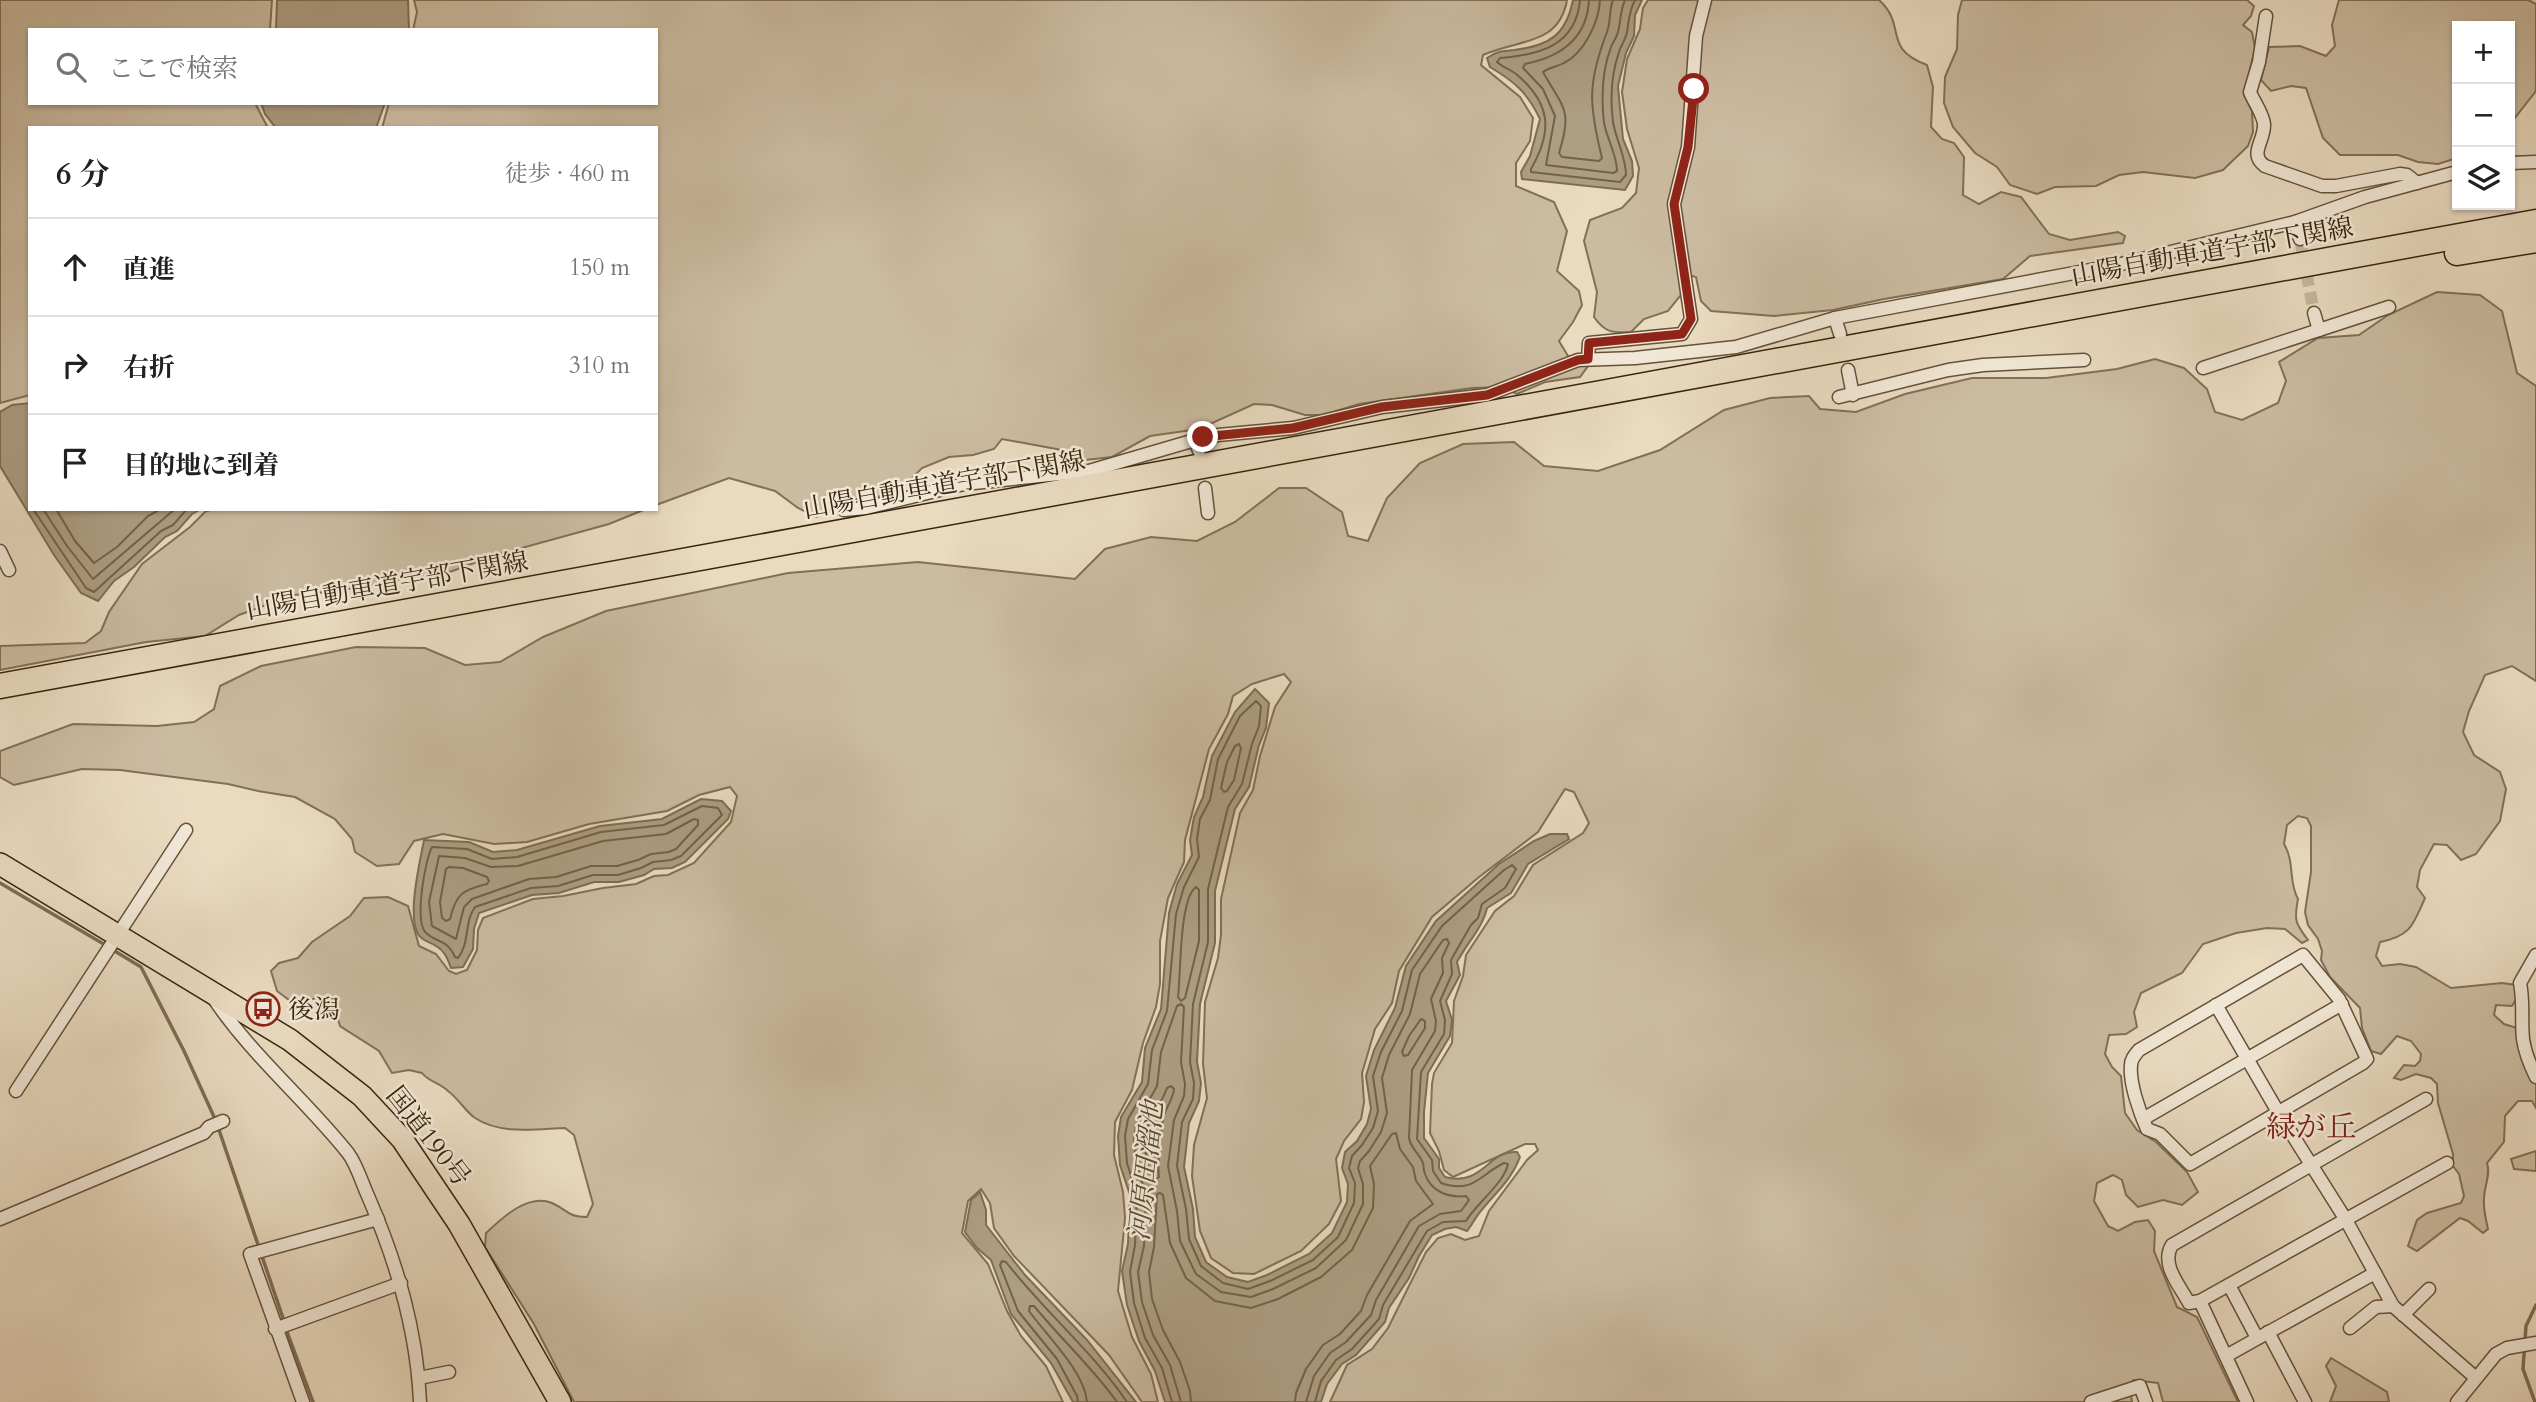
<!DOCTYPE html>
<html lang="ja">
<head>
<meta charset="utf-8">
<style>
	body { margin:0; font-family:Cardo,"Noto Serif JP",serif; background:#f2f2f2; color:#202124 }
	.controls { position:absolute; right:21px; top:21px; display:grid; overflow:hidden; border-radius:0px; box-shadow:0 2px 5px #0004 }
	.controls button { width:63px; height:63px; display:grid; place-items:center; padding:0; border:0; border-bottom:2px solid #e0e0e0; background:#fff; color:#202124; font:35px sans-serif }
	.stop { position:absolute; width:21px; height:21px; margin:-16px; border:5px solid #8f2418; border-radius:50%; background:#fff }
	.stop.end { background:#8f2418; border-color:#fff; box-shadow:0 2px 7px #0008 }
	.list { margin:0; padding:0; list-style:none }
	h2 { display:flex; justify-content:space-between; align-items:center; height:91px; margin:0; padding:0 28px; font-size:30px }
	h2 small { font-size:23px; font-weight:400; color:#757577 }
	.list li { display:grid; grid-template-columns:46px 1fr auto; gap:21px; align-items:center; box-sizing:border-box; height:98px; padding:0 28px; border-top:2px solid #e0e0e0 }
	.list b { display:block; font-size:26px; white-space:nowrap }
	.list em { font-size:23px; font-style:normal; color:#757577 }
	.icon { flex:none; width:38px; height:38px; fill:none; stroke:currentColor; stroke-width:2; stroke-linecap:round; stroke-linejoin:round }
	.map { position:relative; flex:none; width:2536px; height:1402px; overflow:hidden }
	.search { position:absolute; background:#fff; box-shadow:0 2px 5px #0004; left:28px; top:28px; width:630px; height:77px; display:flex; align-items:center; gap:18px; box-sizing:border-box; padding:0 24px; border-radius:0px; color:#757577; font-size:26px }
	.panel { position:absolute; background:#fff; box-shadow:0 2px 5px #0004; left:28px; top:126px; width:630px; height:385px; border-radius:0px }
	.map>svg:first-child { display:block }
</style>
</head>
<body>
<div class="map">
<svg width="2536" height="1402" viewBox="0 0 2536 1402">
	<rect width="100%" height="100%" fill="#e9dac0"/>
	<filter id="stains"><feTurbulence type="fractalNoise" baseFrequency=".00286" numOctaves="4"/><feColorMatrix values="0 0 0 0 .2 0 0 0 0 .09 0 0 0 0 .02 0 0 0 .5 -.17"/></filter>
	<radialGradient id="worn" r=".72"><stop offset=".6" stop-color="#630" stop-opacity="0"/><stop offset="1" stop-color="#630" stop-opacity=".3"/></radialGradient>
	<!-- green -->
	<g fill="#cbbba1" stroke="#827056" stroke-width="2">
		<path d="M0 0H272L270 30H30V103H255L268 128H30V395L0 403Z"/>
		<path d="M414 0H1567C1559 46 1518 39 1483 55L1481 65 1520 97 1533 118 1530 141 1516 163V186L1554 202 1567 231 1557 271 1579 291 1582 305 1573 322 1559 341 1568 356 1588 366 1580 377 1545 382 1517 394 1500 387 1472 388 1359 404 1323 415H1305L1272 405 1254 404 1199 429 1150 436 1112 457 1085 460 1067 451 1002 439 994 449 973 455 949 457 922 468 903 487 870 500 840 498 831 511 816 517 798 508 775 491 729 478 656 505V128H382L389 103H656V30H413L417 12Z"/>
		<path d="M1648 0H1879C1908 26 1881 48 1927 65L1933 87 1931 127 1942 139 1954 143 1964 157 1963 195 1979 204 2001 192 2021 197 2049 234 2070 240 2118 232 2125 236 2123 243 2030 256 2003 279 1884 299 1833 310 1774 316 1711 311 1701 301 1696 277 1685 274V290L1668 311 1644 319 1631 332C1613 333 1605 333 1594 317L1597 292 1584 241 1590 220 1622 208 1636 193 1639 168 1627 129 1622 92 1627 59 1640 29 1643 8Z"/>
		<path d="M1962 0H2247L2254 6 2251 16 2243 25 2252 32 2255 48 2244 95 2252 111 2253 132 2248 146 2223 170 2195 178 2143 172 2119 175 2096 186 2055 187 2037 194 2010 185 1997 167 1975 153 1953 127 1944 103 1945 77 1957 49 1958 15Z"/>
		<path d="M2339 0H2528L2536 4V91L2510 124V26H2457V158L2438 164 2418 162 2398 155H2340L2323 138 2306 88 2291 86 2271 91 2261 80 2269 47 2300 46 2326 56 2335 46 2332 25Z"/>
		<path d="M2437 292 2480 295 2502 311 2517 373 2536 386V681L2512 666 2485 675 2469 711 2463 732 2474 755 2500 772 2506 789 2500 821 2476 854 2461 860 2447 845 2434 844 2420 870 2417 887 2425 898C2413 925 2411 936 2380 942L2376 956 2382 966 2400 964 2416 967 2451 988 2502 983 2516 985 2517 998 2512 1006 2496 1005 2494 1015 2504 1024 2517 1028 2536 1083V1108L2532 1101H2518L2505 1116 2504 1142 2487 1163C2491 1175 2484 1186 2484 1199 2483 1209 2486 1219 2488 1229L2483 1233 2468 1221 2460 1218 2417 1251 2408 1246 2417 1220 2427 1213 2461 1203 2464 1196 2459 1174 2453 1166V1154L2438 1103 2437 1084 2431 1078 2416 1074 2401 1080 2394 1078 2404 1065 2415 1066 2420 1061 2421 1054 2411 1041 2397 1036 2381 1054 2371 1051 2362 1028 2360 1008 2330 977 2321 960 2322 951 2318 939 2308 925 2305 912 2311 872V826L2307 818 2298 816 2287 825 2284 844C2295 862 2288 881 2298 899 2294 920 2295 923 2308 940L2302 943 2285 929 2267 928 2236 933 2203 944 2182 973 2141 993 2134 1012 2137 1027 2126 1034 2109 1035 2105 1054 2112 1067 2121 1076 2125 1113 2137 1130 2156 1142 2187 1172 2198 1192 2182 1205 2163 1200 2138 1207 2126 1195 2122 1180 2113 1175 2097 1183 2094 1201 2108 1226 2118 1231 2135 1222 2148 1220 2155 1231 2154 1251 2177 1307 2197 1317 2238 1402H2163L2158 1383 2133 1380 2131 1395 2132 1402H1330L1347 1365 1372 1349 1388 1328 1426 1252 1438 1238 1451 1234 1465 1240 1479 1236 1489 1211 1527 1160 1538 1150 1535 1144H1525L1453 1177 1444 1170 1439 1151 1430 1133 1432 1084 1434 1073 1452 1043 1454 1001 1463 976 1466 955 1495 911 1514 896 1533 865 1583 833 1589 823 1574 792 1565 789 1538 832 1479 877 1432 917 1399 971 1392 1003 1375 1029 1362 1073 1364 1102 1361 1119 1344 1141 1336 1159 1341 1201 1329 1224 1301 1251 1254 1274 1233 1273 1211 1258 1200 1231 1192 1176 1194 1145 1207 1098 1203 1064 1205 1002 1218 958 1221 935V899L1240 813 1253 790 1260 756 1275 707 1291 682 1284 674 1252 684 1233 696 1228 714 1209 749 1185 840 1184 862 1168 898 1160 941V984L1156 1007 1143 1043 1132 1090 1115 1122 1114 1155 1123 1192 1125 1218 1118 1291 1132 1337 1151 1374 1158 1402H1142L1109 1355 1014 1256 994 1228 990 1203 981 1189 968 1201 962 1233 988 1264 1007 1311 1021 1336 1046 1366 1063 1402H574L534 1324 485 1247 486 1233C502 1218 528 1193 552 1203 568 1210 567 1217 587 1217L593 1204 574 1135 565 1128C536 1129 501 1135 475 1118 465 1111 458 1098 448 1091 440 1083 429 1082 422 1073L409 1070 392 1073 379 1051 340 1026C332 997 325 990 297 1006L277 991 271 971 279 963 298 958 312 942 350 916 364 898 388 897 408 906 419 946 436 954 449 971 456 974 467 970 477 950 478 930 483 918 533 899 563 896 603 888 636 884 654 876 668 875 694 863 731 822 737 796 730 787 699 795 667 811 589 824 527 842 494 844 443 834 414 841 399 864 377 866 355 852 352 839 335 819 295 797 258 791 228 784 120 770 82 769 14 785 0 777V751L73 724 157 726 194 722 214 709 220 686 261 666 356 647 425 648 465 665 500 662 543 637 606 611 788 573 918 562 1075 579 1105 549 1151 537 1197 541 1235 522 1279 488H1306L1342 512 1348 536 1368 541 1387 498 1420 463 1463 444 1514 442 1544 466 1598 471 1660 450 1724 410 1770 398 1809 396 1820 409 1856 412 1905 394 1972 378H2046L2117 369 2155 359 2184 368 2207 389 2215 412 2242 420 2278 403 2286 381 2279 362 2318 338 2359 335 2388 315Z"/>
		<path d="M216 509H646L609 524 496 555 436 577 416 576 339 591 293 595 239 615 205 636 146 642 0 670V646L85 643 101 631 109 612 142 564 190 527 206 511Z"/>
		<path d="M2536 1151V1171L2514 1169 2511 1159Z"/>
		<path d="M2331 1358 2387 1392 2389 1402H2330L2336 1386 2326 1366Z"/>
	</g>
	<!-- water -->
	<g fill="#ad9d83" stroke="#7e6d53" stroke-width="2">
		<path d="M277 0H408L409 30H276Z"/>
		<path d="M1573 0H1642L1635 15 1634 36 1626 53 1618 86 1623 139 1632 161 1633 176 1625 190 1522 179 1521 172 1530 156 1540 119C1527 92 1515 82 1490 67L1487 58C1497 51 1502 51 1514 50 1549 46 1566 35 1573 0Z"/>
		<path d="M261 103H385L376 128H276L265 114Z"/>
		<path d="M30 403V509H201L192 514 177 531 165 537 134 567 114 581 98 601 81 593 54 555 0 466V412L12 405Z"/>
		<path d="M1255 689 1269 703 1266 728 1259 745 1249 787 1235 809 1215 891V943L1200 1004 1197 1062 1201 1083 1199 1101 1189 1123 1184 1167 1193 1209 1195 1237 1206 1262 1227 1277 1248 1282 1267 1275 1309 1254 1332 1233 1347 1202 1348 1184 1342 1168 1345 1152 1357 1141 1367 1124 1371 1109 1366 1076 1374 1050 1395 1008 1406 966 1436 921 1499 864 1534 841 1550 834H1567L1569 839 1528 864 1511 893 1487 908C1483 927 1467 943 1457 962L1460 975 1446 1001 1452 1020 1450 1036 1428 1073 1424 1112V1138L1439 1159V1168L1445 1177C1483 1187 1488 1150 1517 1152L1520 1157C1511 1181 1495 1193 1480 1212 1475 1218 1472 1225 1467 1231L1456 1227 1445 1229 1432 1235 1419 1256 1409 1278 1389 1308 1385 1322 1356 1355 1342 1364 1327 1384 1321 1402H1165L1155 1371 1139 1341 1127 1305 1122 1271 1128 1244 1130 1195 1120 1165 1118 1136 1121 1117 1142 1082 1145 1048 1161 1009 1169 913 1177 884 1192 855 1190 840 1194 817 1203 797 1212 756 1235 712Z"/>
		<path d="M701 799 722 801 731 811 728 819 685 862 672 868 654 869 644 875 619 882H594L559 893 532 895 479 913 474 929 473 949 463 967 451 968C448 960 445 951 436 946 430 942 422 941 418 934 407 914 420 862 424 840L469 842 493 852 517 850 600 826 662 819Z"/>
		<path d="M980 1192 986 1210V1225L1025 1275 1087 1340 1136 1402H1073L1051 1363 1011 1314 991 1260 977 1248 965 1232 971 1200Z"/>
	</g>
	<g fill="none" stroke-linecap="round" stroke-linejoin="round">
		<!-- shore -->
		<g stroke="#726248" stroke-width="2">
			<path d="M1580 0C1576 46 1539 55 1500 58L1497 62C1502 67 1510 69 1516 74 1551 103 1553 131 1531 169V172L1620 182 1626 175C1626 157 1616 140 1613 122 1610 98 1611 75 1619 52 1621 45 1626 39 1627 32 1629 20 1629 11 1635 0"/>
			<path d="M1589 0C1587 39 1560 57 1525 64L1523 68 1543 89 1555 116 1546 165 1613 173 1617 171C1617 155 1607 139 1604 123 1601 97 1602 71 1611 47 1613 42 1617 37 1618 32 1621 21 1620 11 1625 0"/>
			<path d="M1600 0C1599 22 1584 53 1564 63 1557 67 1549 67 1543 72 1563 108 1573 109 1559 153L1562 157 1599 161 1602 158C1589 105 1587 84 1607 32 1611 21 1609 10 1613 0"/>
			<path d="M33 509 86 588 94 592 161 531 173 525 187 509"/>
			<path d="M43 509 67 546 93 579 175 509"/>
			<path d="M56 509 75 541 94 563 117 547 148 516 161 509"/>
			<path d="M1239 744 1241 748 1234 780 1227 791 1224 792 1221 788 1227 762 1235 746Z"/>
			<path d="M702 806 718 808 722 815 681 856 671 860 653 862 641 868 618 875H593L558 886 531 888 475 907C464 922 470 943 458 958L455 957C446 938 438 944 426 933 414 922 425 860 432 847L467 849 492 859 517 857 601 832 664 825Z"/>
			<path d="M694 819 698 820V825L676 849 669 852 651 854 638 860 617 866H591L556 877 529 879 472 899 464 907 456 939 432 926 429 902 439 856 465 858 491 867 518 866 603 841 666 834Z"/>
			<path d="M449 867 463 868 487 877 489 881 487 884C462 890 456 894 450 919L446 921 442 918 440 902 446 869Z"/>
			<path d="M1196 887 1199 890V941L1185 998 1181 1001 1178 997C1181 975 1179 899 1196 887Z"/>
			<path d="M1421 1019 1425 1021V1028L1408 1055 1404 1056 1402 1052 1409 1036Z"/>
			<path d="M1171 1086 1174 1089C1173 1099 1167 1106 1164 1115 1161 1125 1157 1167 1159 1177L1155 1180C1150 1174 1146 1163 1146 1155 1142 1119 1156 1117 1167 1088Z"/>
			<path d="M1078 1402 1077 1396 1057 1359 1018 1311 1000 1265 1002 1261 1006 1262C1044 1311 1092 1351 1127 1402"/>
			<path d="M1087 1402C1085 1372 1046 1335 1029 1311L1030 1306H1034C1061 1339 1092 1367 1117 1402"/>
			<path d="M1172 1402 1162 1368 1145 1338 1134 1303 1130 1272 1135 1245 1137 1195 1127 1163 1125 1136 1128 1119 1148 1084 1152 1050 1167 1011 1176 914 1184 887 1199 857 1197 839 1200 819 1210 800 1218 759 1240 716 1256 701 1261 706 1259 726 1252 744 1242 784 1228 807 1208 889V942L1193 1004 1190 1062 1194 1083 1193 1099 1182 1122 1177 1166 1186 1209 1189 1239 1201 1266 1223 1283 1248 1289 1270 1281 1313 1260 1338 1237 1354 1203 1355 1183 1349 1168 1352 1156 1362 1145 1373 1128 1378 1111 1373 1076 1381 1052 1402 1011 1412 970 1442 926 1504 870 1512 865 1516 869 1505 888 1482 904 1478 918 1471 925 1451 960 1452 974 1440 1001 1445 1020 1444 1034 1421 1072 1417 1139 1432 1160 1433 1171 1441 1183C1474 1194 1479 1175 1504 1163L1508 1164C1505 1182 1476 1204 1466 1221L1443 1222 1427 1231 1383 1305 1379 1319 1352 1349 1336 1360 1321 1381 1315 1402"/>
			<path d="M1181 1402 1170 1365 1153 1335 1142 1302 1138 1272 1144 1246 1146 1195 1136 1162 1134 1137 1137 1122 1157 1086 1161 1052 1177 1006 1181 1004 1184 1007 1181 1062 1185 1084 1184 1096 1174 1120 1168 1166 1177 1211 1180 1241 1196 1274 1221 1292 1251 1297 1273 1289 1316 1268 1346 1240 1363 1204V1184L1358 1168 1360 1161 1369 1151 1381 1132 1387 1113 1382 1078 1389 1055 1410 1014 1420 974 1443 940 1447 939 1449 943 1442 958 1443 973 1431 999 1436 1021 1435 1031 1412 1070 1409 1138C1411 1149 1419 1153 1423 1163 1424 1166 1423 1170 1425 1174 1431 1192 1449 1198 1466 1196L1469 1200 1461 1211 1440 1214 1419 1226 1376 1300 1371 1315 1346 1342 1330 1353 1314 1376 1306 1402"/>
			<path d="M1191 1402 1190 1391 1180 1362 1163 1330 1152 1299 1149 1272 1154 1247 1157 1194 1160 1193 1163 1195 1170 1243 1186 1278 1215 1301 1251 1308 1278 1299 1321 1277 1352 1250 1373 1208 1374 1184 1370 1166 1392 1134 1396 1133 1400 1149 1413 1167 1416 1181 1433 1204 1410 1221 1367 1295 1361 1311 1340 1334 1323 1345 1306 1369 1296 1393 1295 1402"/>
		</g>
		<!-- stream -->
		<g stroke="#7e6d53" stroke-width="3.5">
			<path d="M0 883 107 946"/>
			<path d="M113 950 141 967 184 1051 215 1119"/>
			<path d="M218 1127 284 1321"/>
			<path d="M286 1329 313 1402"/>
			<path d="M2535 1402 2523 1369 2526 1326 2536 1305"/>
		</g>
		<!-- minor-tunnel -->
		<path stroke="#c6b69c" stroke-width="12" stroke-dasharray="12 6" stroke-linecap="butt" d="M2300 239 2314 313"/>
		<defs>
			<g id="minor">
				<path d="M2266 16 2259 62 2250 92C2254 102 2263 114 2264 124 2265 141 2248 154 2265 166L2322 186H2336L2400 174 2407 175 2417 183"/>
				<path d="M2510 163 2536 162"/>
				<path d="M2295 222 2365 197 2457 172"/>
				<path d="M2314 313 2319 330"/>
				<path d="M1835 318 2117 265 2295 222 2300 239"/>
				<path d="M1588 359 1589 343 1682 334 1691 319 1674 204 1688 147 1696 36 1705 0"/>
				<path d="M2203 368 2389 307"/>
				<path d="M1848 370 1853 395"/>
				<path d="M1839 397 1948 370 1983 365 2084 360"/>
				<path d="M1195 440 1218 435 1293 428 1382 407 1487 395 1578 360 1635 358 1736 347 1835 318 1840 334"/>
				<path d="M1205 488 1208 513"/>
				<path d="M844 510 866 508 964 484 1089 471 1195 440 1199 451"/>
				<path d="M0 551 9 570"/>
				<path d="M2303 955 2339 999 2367 1059 2363 1063 2190 1164 2160 1134 2147 1129C2140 1113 2129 1083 2131 1065 2131 1059 2135 1055 2139 1050Z"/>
				<path d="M2536 955 2520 983C2524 1002 2521 1020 2523 1039 2525 1053 2530 1065 2536 1077"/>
				<path d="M212 996C250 1054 305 1099 348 1153 357 1165 362 1183 368 1196 397 1263 417 1330 420 1402"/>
				<path d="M2216 1005 2278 1112 2346 1220 2393 1306 2476 1378"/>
				<path d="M16 1091 186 830"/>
				<path d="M2426 1099 2172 1245C2160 1264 2180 1286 2189 1303L2200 1301 2447 1163"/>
				<path d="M2143 1119 2342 1004"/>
				<path d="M0 1219 204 1133 209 1127 223 1121"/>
				<path d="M2229 1285 2257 1338"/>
				<path d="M2200 1301 2247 1402"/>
				<path d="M2403 1315 2429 1289"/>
				<path d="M2350 1328 2376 1307 2393 1306"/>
				<path d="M275 1329 401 1283"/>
				<path d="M2268 1332 2305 1402"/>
				<path d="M2226 1356 2375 1273"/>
				<path d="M419 1378 449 1372"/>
				<path d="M303 1402 250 1254 378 1219"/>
				<path d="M2091 1402 2140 1386 2146 1402"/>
				<path d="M2457 1402 2496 1354 2507 1348 2536 1343"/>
			</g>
			<path id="trunk" d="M0 864 290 1040 362 1096 402 1139 459 1224 560 1402"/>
			<g id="motorway">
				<path d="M2457 253 2536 240"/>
				<path d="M0 686 2536 222"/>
			</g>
		</defs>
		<!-- minor casing -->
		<use href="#minor" stroke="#645339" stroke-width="15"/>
		<!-- trunk casing -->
		<use href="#trunk" stroke="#38260c" stroke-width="24"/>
		<!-- motorway casing -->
		<use href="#motorway" stroke="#38260c" stroke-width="27"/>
		<!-- minor -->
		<use href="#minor" stroke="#f1e7d6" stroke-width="12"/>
		<!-- trunk -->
		<use href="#trunk" stroke="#e9dac0" stroke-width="21"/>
		<!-- motorway -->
		<use href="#motorway" stroke="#e9dac0" stroke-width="24"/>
	</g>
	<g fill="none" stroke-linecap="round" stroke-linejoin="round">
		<!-- route -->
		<path stroke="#8f2418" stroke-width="9" d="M1203 437 1293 428 1382 407 1487 395 1578 360 1588 359 1589 343 1682 334 1691 319 1674 204 1688 147 1694 89"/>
	</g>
	<!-- icons -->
	<defs>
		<symbol id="bus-ring" viewBox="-11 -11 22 22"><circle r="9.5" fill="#f1e7d6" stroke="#8f2418" stroke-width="1.5"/><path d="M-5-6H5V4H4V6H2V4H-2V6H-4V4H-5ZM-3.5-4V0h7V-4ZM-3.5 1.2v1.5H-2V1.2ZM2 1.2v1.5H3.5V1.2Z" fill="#8f2418"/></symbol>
	</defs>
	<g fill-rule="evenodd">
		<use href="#bus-ring" x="244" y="990" width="38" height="38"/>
	</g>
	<g text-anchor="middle" stroke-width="5" stroke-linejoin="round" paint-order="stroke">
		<!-- street labels -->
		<g font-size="26" fill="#38260c" stroke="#f1e7d6">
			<text transform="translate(2212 251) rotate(-10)" y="9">山陽自動車道宇部下関線</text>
			<text transform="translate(944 484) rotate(-10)" y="9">山陽自動車道宇部下関線</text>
			<text transform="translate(387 585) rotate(-10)" y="9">山陽自動車道宇部下関線</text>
			<text transform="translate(429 1136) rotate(52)" y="9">国道190号</text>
		</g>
		<!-- poi labels -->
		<g font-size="26" fill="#38260c" stroke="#f1e7d6" text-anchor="start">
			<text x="288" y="1018">後潟</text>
		</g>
		<!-- water labels -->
		<g font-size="28" font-style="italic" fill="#5b4a30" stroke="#f1e7d6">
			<text transform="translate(1145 1171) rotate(-84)" y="10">河原田溜池</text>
		</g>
		<!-- quarter labels -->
		<g font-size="30" fill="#7a1f14" stroke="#f1e7d6">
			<text x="2311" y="1137">緑が丘</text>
		</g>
	</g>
	<rect width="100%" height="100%" filter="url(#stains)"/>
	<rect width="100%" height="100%" fill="url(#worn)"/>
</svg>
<div class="controls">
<button>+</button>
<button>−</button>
<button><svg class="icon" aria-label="layers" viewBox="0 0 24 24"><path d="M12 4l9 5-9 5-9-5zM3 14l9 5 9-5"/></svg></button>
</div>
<div class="stop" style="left:1694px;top:89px"></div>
<div class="stop end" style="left:1203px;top:437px"></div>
<div class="search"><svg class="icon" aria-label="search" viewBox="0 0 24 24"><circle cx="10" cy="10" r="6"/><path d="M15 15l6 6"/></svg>ここで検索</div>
<section class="panel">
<h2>6 分<small>徒歩 · 460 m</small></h2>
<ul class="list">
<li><svg class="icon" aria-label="ahead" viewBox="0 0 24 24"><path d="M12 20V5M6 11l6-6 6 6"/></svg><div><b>直進</b></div><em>150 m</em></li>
<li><svg class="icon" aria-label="right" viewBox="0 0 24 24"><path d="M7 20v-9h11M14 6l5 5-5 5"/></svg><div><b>右折</b></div><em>310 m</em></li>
<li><svg class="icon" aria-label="arrive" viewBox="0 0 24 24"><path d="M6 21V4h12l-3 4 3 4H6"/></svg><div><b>目的地に到着</b></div></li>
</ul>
</section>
</div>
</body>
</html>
